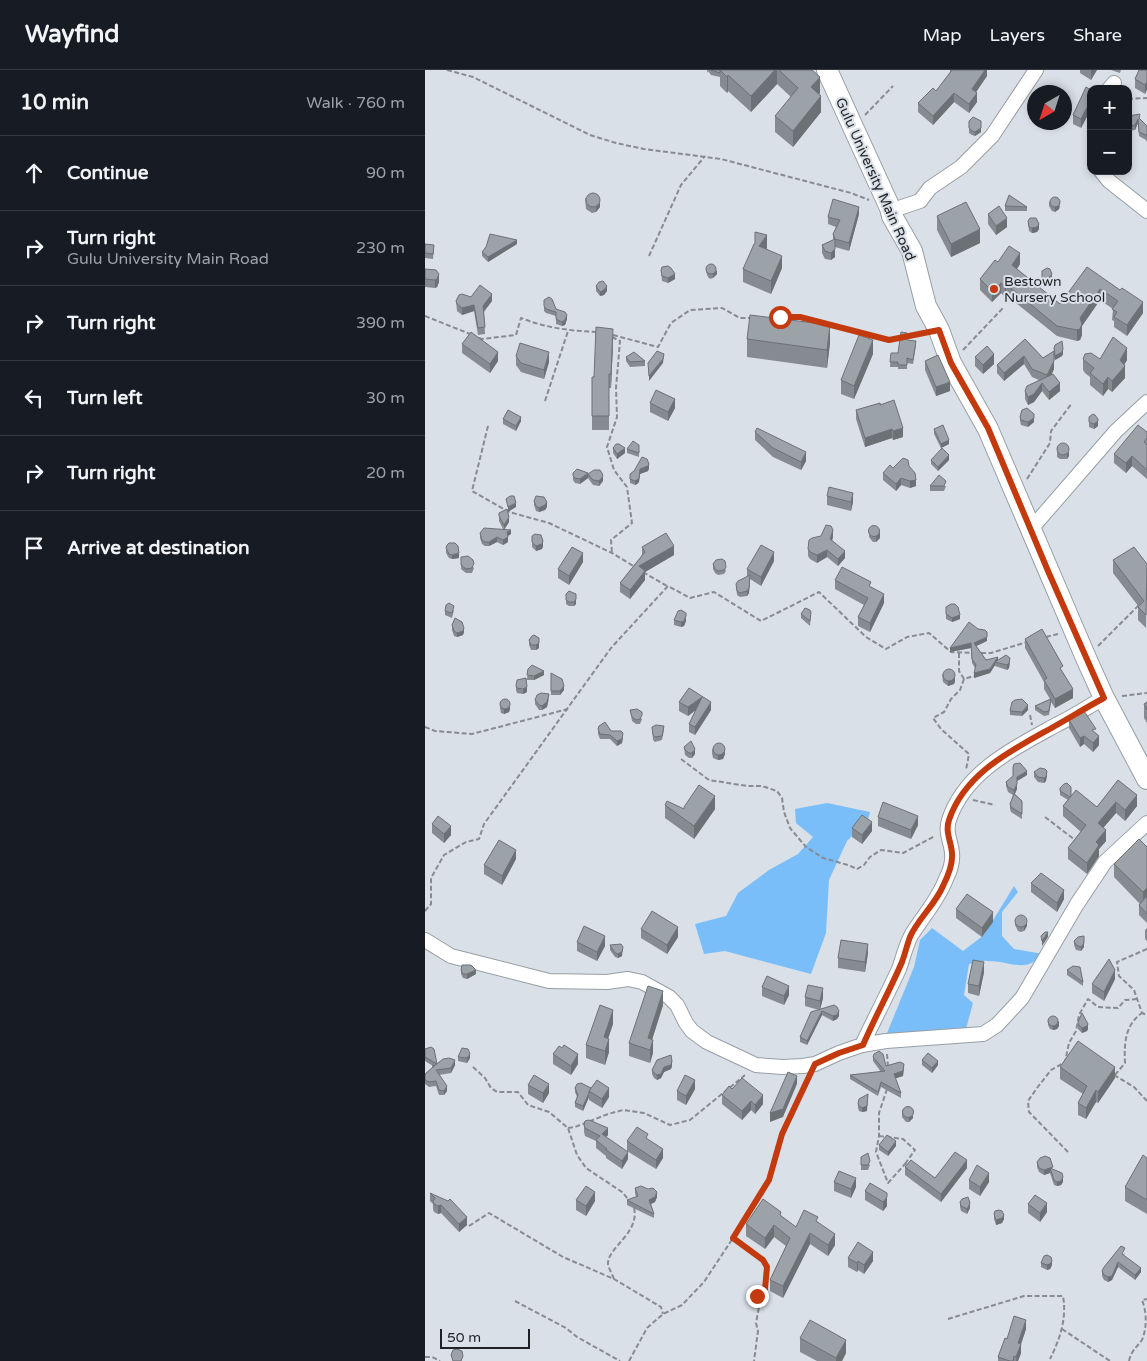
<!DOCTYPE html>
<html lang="en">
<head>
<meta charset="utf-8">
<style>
	body { margin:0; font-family:"Varela Round",sans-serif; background:#20242c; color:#f1f3f6 }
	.controls { position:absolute; right:15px; top:15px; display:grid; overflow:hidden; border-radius:10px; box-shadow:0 2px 8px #0003 }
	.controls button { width:45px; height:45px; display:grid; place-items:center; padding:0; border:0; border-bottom:1px solid #363941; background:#171b24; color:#f1f3f6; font:25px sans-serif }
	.compass { position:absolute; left:602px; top:15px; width:45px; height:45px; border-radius:50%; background:#171b24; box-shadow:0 2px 8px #0003; rotate:219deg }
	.scale { position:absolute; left:15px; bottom:12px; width:90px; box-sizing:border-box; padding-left:5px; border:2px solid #1f2224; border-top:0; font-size:14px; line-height:18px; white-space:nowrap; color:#1f2224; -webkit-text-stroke:4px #d9e0e7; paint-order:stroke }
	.stop { position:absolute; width:15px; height:15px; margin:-11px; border:4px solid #c23a0e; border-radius:50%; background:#fff }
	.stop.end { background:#c23a0e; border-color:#fff; box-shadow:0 1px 5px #0008 }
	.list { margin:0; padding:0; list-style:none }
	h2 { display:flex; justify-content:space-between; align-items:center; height:65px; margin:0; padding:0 20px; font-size:21px }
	h2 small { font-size:16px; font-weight:400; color:#9ea1a6 }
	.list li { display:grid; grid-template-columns:32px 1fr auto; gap:15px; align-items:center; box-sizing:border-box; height:75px; padding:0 20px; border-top:1px solid #363941 }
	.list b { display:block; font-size:19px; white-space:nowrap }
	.list p { margin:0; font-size:16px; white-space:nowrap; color:#9ea1a6 }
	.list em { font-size:16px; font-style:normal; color:#9ea1a6 }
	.icon { flex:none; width:28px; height:28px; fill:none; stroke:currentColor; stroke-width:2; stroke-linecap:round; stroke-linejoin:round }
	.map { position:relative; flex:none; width:722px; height:1291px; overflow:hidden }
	header { display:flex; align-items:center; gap:30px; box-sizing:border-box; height:70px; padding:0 25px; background:#171b24; border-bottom:1px solid #363941 }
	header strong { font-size:24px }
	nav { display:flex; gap:28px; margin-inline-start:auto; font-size:18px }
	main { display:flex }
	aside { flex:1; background:#171b24 }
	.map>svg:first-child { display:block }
</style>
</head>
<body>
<header>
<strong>Wayfind</strong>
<nav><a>Map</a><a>Layers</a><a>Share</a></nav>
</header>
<main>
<aside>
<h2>10 min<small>Walk · 760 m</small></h2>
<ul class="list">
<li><svg class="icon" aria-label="ahead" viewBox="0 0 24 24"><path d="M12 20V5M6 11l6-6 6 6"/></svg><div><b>Continue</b></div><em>90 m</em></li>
<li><svg class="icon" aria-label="right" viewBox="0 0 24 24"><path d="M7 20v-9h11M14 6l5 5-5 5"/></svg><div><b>Turn right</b><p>Gulu University Main Road</p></div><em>230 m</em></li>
<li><svg class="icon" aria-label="right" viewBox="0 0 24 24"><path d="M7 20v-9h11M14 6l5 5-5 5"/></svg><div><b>Turn right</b></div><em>390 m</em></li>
<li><svg class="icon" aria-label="left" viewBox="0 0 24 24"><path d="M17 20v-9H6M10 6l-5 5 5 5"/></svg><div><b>Turn left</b></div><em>30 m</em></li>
<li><svg class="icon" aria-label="right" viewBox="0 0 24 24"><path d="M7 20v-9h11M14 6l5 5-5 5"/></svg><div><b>Turn right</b></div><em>20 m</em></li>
<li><svg class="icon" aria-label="arrive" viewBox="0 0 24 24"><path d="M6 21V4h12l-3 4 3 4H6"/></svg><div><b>Arrive at destination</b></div></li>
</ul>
</aside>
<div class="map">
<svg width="722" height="1291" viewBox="0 0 722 1291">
	<rect width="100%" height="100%" fill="#d9e0e7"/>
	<!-- green -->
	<g fill="#7abef9">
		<path d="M402 733 445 742 443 750 422 771 404 810 401 863 386 904 300 881 279 884 270 854 301 846 313 823 344 800 373 784 388 767 371 753 370 739Z"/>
		<path d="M589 816 593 822 577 842V866L589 879 618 884C601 904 585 891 563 891 557 890 550 893 544 894L539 925 548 933 541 959 460 968 489 897 495 870 507 858 538 881 559 865Z"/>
	</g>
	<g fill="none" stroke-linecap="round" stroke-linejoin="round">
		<defs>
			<g id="street">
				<path d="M684 19 689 13"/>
				<path d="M676 101 684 111 722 141"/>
				<path d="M465 141 495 131 505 118 536 97 567 66 611 0"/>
				<path d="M606 459 691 361 722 332"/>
				<path d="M0 870 26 886 124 911 182 912 203 909 217 912 244 927 252 935 261 953 267 961 282 972 331 995 357 997 378 996 390 994 414 983 437 975C449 950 462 925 474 899 478 888 481 874 487 864 499 845 513 830 521 809 525 801 528 792 527 783 526 771 520 763 524 750 540 701 591 677 633 654 649 646 664 636 679 628"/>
				<path d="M437 975 461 971 558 964 572 955 597 928 652 834 680 792 722 753"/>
			</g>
			<path id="secondary" d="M402 0 465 138 467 146 487 181 501 236 514 260 526 293 563 359 661 588 679 628 722 709"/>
		</defs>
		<!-- street casing -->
		<use href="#street" stroke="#979fa5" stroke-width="16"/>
		<!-- secondary casing -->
		<use href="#secondary" stroke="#979fa5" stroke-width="22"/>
		<!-- path -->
		<g stroke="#868c90" stroke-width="2" stroke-dasharray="5 2.5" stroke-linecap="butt">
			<path d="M22 0 48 7 165 65 191 73 219 79 296 89 426 123 444 130"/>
			<path d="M703 29 722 28"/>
			<path d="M440 45 468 16"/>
			<path d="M224 186 256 115 280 86"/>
			<path d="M0 246 45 264"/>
			<path d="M342 248 375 247 465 270 497 263"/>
			<path d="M188 265 233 277 246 253 265 240 297 238 315 248H325"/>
			<path d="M187 267 195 271 191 318 192 347 182 377 189 400 202 417 207 453 186 470 187 483"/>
			<path d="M54 268 57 269 91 265 96 248C121 258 146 261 173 262"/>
			<path d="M538 280 578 238"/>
			<path d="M120 331 143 261"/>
			<path d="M63 356 47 421 84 442 124 453 187 483 210 497"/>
			<path d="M602 409 625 373 626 361 647 333"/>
			<path d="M218 502 242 516"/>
			<path d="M621 567 633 564"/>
			<path d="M673 576 714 535"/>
			<path d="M534 583V601L539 609 549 606"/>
			<path d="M556 583H566L602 572"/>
			<path d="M539 609 535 620 526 629 519 642 508 648 516 659 544 684 541 700"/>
			<path d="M697 626 722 623"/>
			<path d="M605 645 607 655"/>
			<path d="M0 657 10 661 47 664 143 639"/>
			<path d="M256 689 284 710 322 716H337L352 721 357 728 359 742 365 758 381 777 398 788 423 795 432 799 439 795 445 787 456 780 478 783 510 766"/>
			<path d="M548 730 570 735"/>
			<path d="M620 747 650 770"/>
			<path d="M0 841 6 834V808L19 785 41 772 54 769 59 754 186 578 243 516 265 528 289 522 336 551 394 522 441 567 461 579 482 567 504 563 526 582 548 583"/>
			<path d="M722 879 692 892 694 906 709 920 717 943 722 945"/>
			<path d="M462 984 463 997"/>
			<path d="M48 997 60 1008 66 1018 72 1022H93L103 1035 124 1042 143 1058 152 1085 161 1098 197 1122 204 1130"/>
			<path d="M689 1005 709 1017 722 1031"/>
			<path d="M690 1005 700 993C699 973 700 955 717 943"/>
			<path d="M462 1019 454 1043V1066L451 1082 463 1113 480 1094 483 1095"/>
			<path d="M143 1058 150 1057 183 1044 198 1040 219 1043 245 1055 265 1050 320 1005"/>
			<path d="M454 1066 478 1069 490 1080 480 1094"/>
			<path d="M643 1082 604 1042 603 1031 612 1018 626 1000 640 992 644 973 651 961 654 945 663 929 673 937 693 938 700 930 712 929"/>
			<path d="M44 1156 64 1143 138 1187 189 1209 236 1237 238 1244"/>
			<path d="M308 1168 338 1190 342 1197 340 1219 332 1226 334 1237 331 1253 333 1261 329 1291"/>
			<path d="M189 1209C187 1204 184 1199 183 1194 182 1178 215 1163 209 1138"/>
			<path d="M90 1231 141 1258 152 1267 195 1291"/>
			<path d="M523 1249 599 1226H638C642 1248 635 1269 625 1289"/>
			<path d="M637 1259 685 1291"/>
			<path d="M0 1287H7L15 1291"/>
			<path d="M204 1291 222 1258 238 1244 257 1235 279 1212 308 1168 344 1111 357 1064 383 1008"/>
			<path d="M704 1291C706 1281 711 1278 717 1270 722 1258 722 1243 717 1230L722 1229"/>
		</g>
		<!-- street -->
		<use href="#street" stroke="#fff" stroke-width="14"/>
		<!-- secondary -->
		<use href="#secondary" stroke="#fff" stroke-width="20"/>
	</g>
	<!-- wall -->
	<g fill="#858b90">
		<path d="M282 0H387L395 23 394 24 396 42 368 77 350 62V46L366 27 352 14 326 42 303 21 302 23 295 16V7L286 5 283 1 282 3Z"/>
		<path d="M525 0H562V6L551 22 552 32 544 43 529 32 508 55 493 42V33L511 21 525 3Z"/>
		<path d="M655 0H672L666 10 655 3Z"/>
		<path d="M686 0H696L695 3Z"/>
		<path d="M722 0 720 24 710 18V9Z"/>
		<path d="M666 20V39L656 58 648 54V45Z"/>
		<path d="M703 46 715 49 722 56V72L721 70 714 66 713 53 710 60 703 61Z"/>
		<path d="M544 51 556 62 550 66 547 65 544 63Z"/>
		<path d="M160 128 175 137 171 142 167 143 161 139Z"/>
		<path d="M624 132 635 136 634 139 630 142 627 141 624 136Z"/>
		<path d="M580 136 602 137V141H580Z"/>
		<path d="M434 144 424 181 410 177V187L406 190 400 189 397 183V175L408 170V164L411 157 403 154V147Z"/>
		<path d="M563 144 582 157 571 165 563 154Z"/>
		<path d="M512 146 555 173 526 187 512 160Z"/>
		<path d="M603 151 614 159 612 162 607 163 604 161Z"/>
		<path d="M330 162 342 178 341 179 357 198 346 224 318 212V199L330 174Z"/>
		<path d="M92 174 63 192 57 186V182Z"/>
		<path d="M0 176 9 180 8 189 0 188Z"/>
		<path d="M573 192 595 194 592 199 635 234 662 197 718 243 702 266 689 257V251L687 250 688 239 675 230 657 256V265L655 270 652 271 632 266 581 225 580 227 576 223 567 232 555 220V209Z"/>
		<path d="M281 198 292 204 288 208 285 209 283 207 281 202Z"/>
		<path d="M0 199 14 212 12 217 10 218 0 217Z"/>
		<path d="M236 200 250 209 243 213 237 211Z"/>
		<path d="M617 201 627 209 624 213 617 214Z"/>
		<path d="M171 216 182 221 179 225 175 226 171 221Z"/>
		<path d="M46 227 67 231 59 242 60 264 53 265 49 241 37 245 32 241 31 231Z"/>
		<path d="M119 230 131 239 142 249 140 255 137 256 131 254V246L121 243 119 241Z"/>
		<path d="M322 269 405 273 402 298 322 287Z"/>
		<path d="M600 269 618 288 629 281V278L638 284 637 286 630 290 629 287V299L627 304 635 321 624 330 617 321 609 332 603 335 600 329V321L614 310 607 307 599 294 579 311 572 303V295Z"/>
		<path d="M482 270 491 275 488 294 482 293V299H473V297H465L466 283H473Z"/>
		<path d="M188 272 186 318H184V360H167V307H169Z"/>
		<path d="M37 274 73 291 65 303 37 283Z"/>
		<path d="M448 284 429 329 416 324V310Z"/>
		<path d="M91 286 124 292 119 309 96 302 91 295Z"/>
		<path d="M201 287 220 291V296L205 297 201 291Z"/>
		<path d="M550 287 569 294 558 304 550 296Z"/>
		<path d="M658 289 702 290 699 295 700 308 687 322 683 319 678 326 665 315V307L660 303 658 300Z"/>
		<path d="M500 291 525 321 511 326 500 300Z"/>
		<path d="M225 333 250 338 243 351 225 342Z"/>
		<path d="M455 333 478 367 468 370 467 368 440 377 431 349V340Z"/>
		<path d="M609 344V352L603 357 596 355 595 351V347Z"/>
		<path d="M664 347 673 349V356L669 359 664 357Z"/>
		<path d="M78 349 96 351 91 361 78 354Z"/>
		<path d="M509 359 524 374 516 378 509 364Z"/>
		<path d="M330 362 381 391 376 400 348 387 330 370Z"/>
		<path d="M722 362V409L707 396 701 403 689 393V384Z"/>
		<path d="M214 375V387L202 383V379Z"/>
		<path d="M632 376 644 386 642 389H635L632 387Z"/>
		<path d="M188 378 200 383 192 389 188 383Z"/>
		<path d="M506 390H524L513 401 506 394Z"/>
		<path d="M484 396 491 416 485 418 476 415 471 421 458 410V403L468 398Z"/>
		<path d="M224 398 223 401 215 404 214 412 212 414 210 415 205 413V404Z"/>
		<path d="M152 399 178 411 174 416 168 415 163 408 155 414 150 413 148 410V403Z"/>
		<path d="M505 416H521L519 421H505Z"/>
		<path d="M402 426 428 432 426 441 402 435Z"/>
		<path d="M109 431 122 437 120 440 114 442 111 441 109 435Z"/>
		<path d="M74 446 84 452 79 459 86 464 83 466V472L78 475 72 472 64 476H60L57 474 55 468V463L78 459 74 451Z"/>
		<path d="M444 460H455V468L451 472H448L444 467Z"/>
		<path d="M408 467 407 471 420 488 413 496 402 487 392 493 385 489 383 486V479Z"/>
		<path d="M107 472 118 476 117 479 111 481 107 477Z"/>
		<path d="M217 477 249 485 220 502V510L205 529 195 522V513L217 485Z"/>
		<path d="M21 478 34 488 27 489 24 488 21 483Z"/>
		<path d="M36 487 49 498 47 503H41L36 499Z"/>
		<path d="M297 489 301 501 299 504 293 505 290 503 288 499V494Z"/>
		<path d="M688 490 722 494 721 558 713 550V537H714L688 503Z"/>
		<path d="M349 491 336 516 325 509 324 523 322 526 315 527 312 525 311 514 322 507V499Z"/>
		<path d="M158 492 144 515 133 508V499Z"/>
		<path d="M410 510 446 517 459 533 445 562 433 556V547L439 535 410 519Z"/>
		<path d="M144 521 151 534 149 536H144L141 534V524Z"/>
		<path d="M521 537 535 549 527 552 521 549Z"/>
		<path d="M29 540 27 548 20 545V541Z"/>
		<path d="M386 542 385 556 376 548V544Z"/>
		<path d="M249 550 261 551 259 556 256 557 249 555Z"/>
		<path d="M27 555 39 562 38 565 32 567 29 566 27 560Z"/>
		<path d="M114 568V578L111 580H106L104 575V570Z"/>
		<path d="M600 569 638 603 648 628 630 638 626 632 624 645 619 646 610 640V636L625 629 619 619V612L600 578Z"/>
		<path d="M562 571 551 576 561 590H573L585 593 584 598 582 600 570 596V595L565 603 549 608 550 598 547 593 546 578 525 582Z"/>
		<path d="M103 599 119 605 109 610H102Z"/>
		<path d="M126 603 139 620 135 625H126Z"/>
		<path d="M517 604 530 611 529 614 523 616 518 612Z"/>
		<path d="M91 616 102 622 98 624 92 623 91 620Z"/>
		<path d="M124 629 122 637 117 640H114L110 634V630Z"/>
		<path d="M254 632 286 640 270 665 264 662V654L271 640 263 646 254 641Z"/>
		<path d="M722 632V653L719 648V634Z"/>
		<path d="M75 633 85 639 84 642 79 644 76 643 75 638Z"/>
		<path d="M205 640 217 649 215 654H211L207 651Z"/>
		<path d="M603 640 597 646 585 645V641Z"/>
		<path d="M644 650 671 663 674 675 668 682 659 674 655 677 644 658Z"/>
		<path d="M227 657 239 660 237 670 230 672 228 670Z"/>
		<path d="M173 659 186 661 198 668 197 673 192 676 185 669H175L173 664Z"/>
		<path d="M259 677 270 684 267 688H264L260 685Z"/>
		<path d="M287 679 300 684 298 689 293 690 288 688 287 683Z"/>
		<path d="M609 702 622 706 621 711 619 713 613 712 609 707Z"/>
		<path d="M602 705 592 711V719L590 724 597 731V749L586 742 585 739V734L588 725 583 722 581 716V712Z"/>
		<path d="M693 710 712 736 700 751 691 743 678 758 681 771 674 779V786L662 804 643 789V778L656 762 638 746V736L643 730 635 725V718L646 726 672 737Z"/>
		<path d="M240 735 259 739V737L290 739 269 769 240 748Z"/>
		<path d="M453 747 493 755 486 769 453 756Z"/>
		<path d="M7 754 26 765 19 773 7 763Z"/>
		<path d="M427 758 447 761 437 774 427 767Z"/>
		<path d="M722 777V853L714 845V835L715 834 689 807V794Z"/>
		<path d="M91 789 77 815 59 804V795Z"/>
		<path d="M606 813 639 829 632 842 606 822Z"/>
		<path d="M531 839 568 852 557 867 531 848Z"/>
		<path d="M590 850 602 856 599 861 596 862 593 861 590 855Z"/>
		<path d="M722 858V871L720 869V860Z"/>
		<path d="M216 859 253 867 242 884 216 868Z"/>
		<path d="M649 871 659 877 656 881 651 880 649 875Z"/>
		<path d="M152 872 180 876 172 891 152 881Z"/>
		<path d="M185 875 197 886 193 888 190 887 185 880Z"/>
		<path d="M443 883 440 902 413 898V888Z"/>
		<path d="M36 900 51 904 42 909 38 908 36 904Z"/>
		<path d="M642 900 658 912V916L642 905Z"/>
		<path d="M559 902 554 926 543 923V914Z"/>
		<path d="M690 909 679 931 667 923V914Z"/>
		<path d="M337 917 364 925 359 935 337 926Z"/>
		<path d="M380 927 398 928 395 939 414 946 412 949 408 951 397 945 382 975 375 972V967L394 940 380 936Z"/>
		<path d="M238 935 227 970 228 983 225 993 204 986V973Z"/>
		<path d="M623 950 634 956 632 959 628 960 625 959 623 955Z"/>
		<path d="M653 952 663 959 662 961 657 963 653 959Z"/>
		<path d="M188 954 183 968 184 982 180 995 161 988V975Z"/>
		<path d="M0 980 12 994 30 995 26 1003 14 1005 22 1021 19 1025H14L11 1016 4 1017 0 1014V1004L8 997V996L0 991Z"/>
		<path d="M128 984 153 994 146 1005 128 994Z"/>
		<path d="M33 987 45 988 42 993 33 991Z"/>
		<path d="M448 987 461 996 479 999 478 1006 470 1008 476 1023V1028L456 1017 453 1026 425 1009V1005L456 1002 448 991Z"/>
		<path d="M497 990 513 995 507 1003 497 995Z"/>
		<path d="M247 996 246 999 239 1002 236 1008 232 1010 229 1008 227 1004V1000Z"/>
		<path d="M635 997 690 1008 673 1033 671 1032 661 1049 653 1045V1033L658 1024 635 1009Z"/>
		<path d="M152 1014 184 1027 177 1038 164 1030V1027L158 1041 150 1037V1033L152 1027 150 1022V1018Z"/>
		<path d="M103 1015 124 1023 118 1033 103 1024Z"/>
		<path d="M270 1019 261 1035 252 1030V1021Z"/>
		<path d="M307 1019 338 1034 330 1044 326 1040 317 1050 297 1034V1025Z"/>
		<path d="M433 1034 442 1041 437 1042 434 1041 433 1038Z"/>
		<path d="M477 1040 488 1048 484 1052H481L477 1047Z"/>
		<path d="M159 1055 183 1065 181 1067 203 1089 197 1099 181 1088V1086L171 1078V1071L160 1066 159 1062Z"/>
		<path d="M223 1070 238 1088 231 1099 202 1081V1071Z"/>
		<path d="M454 1075 471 1076 463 1086 454 1080Z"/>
		<path d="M436 1087 445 1095 443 1100H436Z"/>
		<path d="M722 1088V1144L700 1131V1117Z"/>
		<path d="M612 1092 628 1099 638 1112 636 1115 632 1116 629 1115 625 1103 619 1105 614 1102 612 1097Z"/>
		<path d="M480 1097 510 1108 542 1098 516 1132 480 1105Z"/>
		<path d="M544 1110 564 1112 555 1126 544 1119Z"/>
		<path d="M409 1112 431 1117 426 1128 409 1121Z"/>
		<path d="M445 1113 462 1136 458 1141 440 1130V1121Z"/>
		<path d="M210 1118 232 1127 230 1132 226 1134 229 1144V1148L202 1135V1130L211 1127 210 1123Z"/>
		<path d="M5 1123 42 1155 34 1162 16 1143 13 1144 9 1142 8 1139V1134L5 1131Z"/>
		<path d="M151 1130 170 1131 161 1146 151 1140Z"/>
		<path d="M535 1132 545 1138 542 1144 536 1141 535 1137Z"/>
		<path d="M603 1134 622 1142 615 1152 603 1143Z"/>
		<path d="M569 1144 579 1149 577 1153 571 1155 569 1149Z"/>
		<path d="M356 1146 371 1157 393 1152 410 1175 403 1186 385 1174 358 1228 345 1221V1210L361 1176 349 1167 340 1179 321 1166V1154Z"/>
		<path d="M700 1183 699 1185 716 1202 710 1210 693 1197 687 1210 683 1212 679 1210 677 1206V1201Z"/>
		<path d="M423 1188 448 1191 439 1204 433 1200 432 1202 423 1197Z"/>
		<path d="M616 1193 627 1195 625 1199 622 1200 616 1197Z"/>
		<path d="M601 1259 596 1274V1283L593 1291H573V1287L582 1269Z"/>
		<path d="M375 1268 421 1283 417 1291H392L375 1282Z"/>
	</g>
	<!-- shaded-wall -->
	<g fill="#6c7176">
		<path d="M350 0H352V14L326 42V26Z"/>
		<path d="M560 0H562V6L547 28V19Z"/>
		<path d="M666 0H672L666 10Z"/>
		<path d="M303 5V21L302 23V7Z"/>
		<path d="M395 7V23L386 33V17Z"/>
		<path d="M722 11V20L720 24V15Z"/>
		<path d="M529 23V32L508 55V46Z"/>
		<path d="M552 23V32L544 43V34Z"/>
		<path d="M396 26V42L368 77V61Z"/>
		<path d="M666 30V39L656 58V49Z"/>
		<path d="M713 49V53L710 60V55Z"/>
		<path d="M556 58V62L550 66V62Z"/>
		<path d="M175 132V137L171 142V137Z"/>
		<path d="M635 132 634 139 630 142V137Z"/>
		<path d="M434 137V144L424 181V173Z"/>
		<path d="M582 148V157L571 165V156Z"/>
		<path d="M614 154V159L612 162 607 163V158Z"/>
		<path d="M555 159V173L526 187V174Z"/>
		<path d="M342 165V178L334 189V176Z"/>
		<path d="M410 169V187L406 190V183Z"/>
		<path d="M92 170V174L63 192V187Z"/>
		<path d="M595 183V194L587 206V195Z"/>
		<path d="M357 186V198L346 224V211Z"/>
		<path d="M292 200V204L288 208V204Z"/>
		<path d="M14 204V212L12 217 10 218V210Z"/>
		<path d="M250 204V209L243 213V208Z"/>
		<path d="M627 204V209L624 213V208Z"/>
		<path d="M576 213V223L567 232V221Z"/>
		<path d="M581 214V225L580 227V216Z"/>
		<path d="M182 216V221L179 225 175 226V222Z"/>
		<path d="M675 219V230L657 256V265L655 270 652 271V260L655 248Z"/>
		<path d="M67 224V231L58 242V236Z"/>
		<path d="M718 232V243L702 266V255Z"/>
		<path d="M49 235V241L37 245V238Z"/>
		<path d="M142 245V249L140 255 137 256V252Z"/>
		<path d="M405 255V273L402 298V280Z"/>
		<path d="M188 259V272L186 318V304Z"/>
		<path d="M448 270V284L429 329V316Z"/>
		<path d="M702 278V290L695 302V290Z"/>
		<path d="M638 279V284L637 286 630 290V286Z"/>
		<path d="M73 282V291L65 303V294Z"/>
		<path d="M124 282V292L119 309V300Z"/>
		<path d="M239 284 238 293 224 311V306Z"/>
		<path d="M569 284V294L558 304V295Z"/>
		<path d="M599 286V294L579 311V303Z"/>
		<path d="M629 291V299L622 313V305Z"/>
		<path d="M700 296V308L687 322V311Z"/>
		<path d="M683 307V319L678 326V314Z"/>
		<path d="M525 312V321L511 326V317Z"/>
		<path d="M617 313V321L609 332 603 335V327Z"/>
		<path d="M635 313V321L624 330V322Z"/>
		<path d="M250 329V338L243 351V342Z"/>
		<path d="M96 347V351L91 361V356Z"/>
		<path d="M609 348V352L603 357V352Z"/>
		<path d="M673 351V356L669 359V354Z"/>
		<path d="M478 358V367L468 370V361Z"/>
		<path d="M467 359V368L440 377V368Z"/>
		<path d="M524 370V374L516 378V374Z"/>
		<path d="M200 378V383L192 389V384Z"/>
		<path d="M644 381V386L642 389V384Z"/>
		<path d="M381 382V391L376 400V392Z"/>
		<path d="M524 385V390L513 401V397Z"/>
		<path d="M707 386V396L701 403V393Z"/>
		<path d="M224 394V398L223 401 215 404 214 412 212 414 210 415V411L215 399Z"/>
		<path d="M163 404V408L155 414V409Z"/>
		<path d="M178 406V411L174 416V411Z"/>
		<path d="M476 408V415L471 421V414Z"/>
		<path d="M491 410V416L485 418V411Z"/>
		<path d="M428 423V432L426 441V432Z"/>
		<path d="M122 432V437L120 440 114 442V438Z"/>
		<path d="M91 433V437L83 442V437Z"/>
		<path d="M84 447V452L79 460V455Z"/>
		<path d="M86 460V464L82 466V462Z"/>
		<path d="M408 460V467L405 476V469Z"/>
		<path d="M455 463V468L451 472V467Z"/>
		<path d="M72 467V472L64 476V472Z"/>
		<path d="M83 467V472L78 475V470Z"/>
		<path d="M118 471V476L117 479 111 481V476Z"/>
		<path d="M249 476V485L220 502V510L205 529V520L214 496Z"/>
		<path d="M402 480V487L392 493V485Z"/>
		<path d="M420 481V488L413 496V489Z"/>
		<path d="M349 482V491L336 516V507Z"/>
		<path d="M34 483V488L27 489V485Z"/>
		<path d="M158 483V492L144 515V506Z"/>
		<path d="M325 505 324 523 322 526V521Z"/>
		<path d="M459 524V533L445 562V553Z"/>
		<path d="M151 529V534L149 536V532Z"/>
		<path d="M535 545V549L527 552V548Z"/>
		<path d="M261 546V551L259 556 256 557V552Z"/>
		<path d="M39 558V562L38 565 32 567V563Z"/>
		<path d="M562 567V571L549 577V573Z"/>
		<path d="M114 573V578L111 580V575Z"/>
		<path d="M546 573V578L525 582V578Z"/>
		<path d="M573 587V592H570V595L565 603 549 608V603Z"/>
		<path d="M585 588 584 598 582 600V595Z"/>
		<path d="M119 601V605L109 610V606Z"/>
		<path d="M530 606V611L529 614 523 616V611Z"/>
		<path d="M139 616V620L135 625V621Z"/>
		<path d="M102 617V622L98 624V619Z"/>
		<path d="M648 619V628L630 638V629Z"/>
		<path d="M124 624 122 637 117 640V636Z"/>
		<path d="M277 627V635L263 646V637Z"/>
		<path d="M286 632V640L270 665V657Z"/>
		<path d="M85 635V639L84 642 79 644V639Z"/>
		<path d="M603 635V640L597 646V642Z"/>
		<path d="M198 663 197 673 192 676V671Z"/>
		<path d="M659 666V674L655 677V668Z"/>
		<path d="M674 666V675L668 682V673Z"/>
		<path d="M270 679V684L267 688V683Z"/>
		<path d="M300 679V684L298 689 293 690V686Z"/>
		<path d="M602 701V705L592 711V707Z"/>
		<path d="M622 701 621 711 619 713V708Z"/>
		<path d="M592 714V719L589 725V720Z"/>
		<path d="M712 725V736L700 751V740Z"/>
		<path d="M290 726V739L269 769V756Z"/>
		<path d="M691 732V743L673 764V753Z"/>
		<path d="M493 746V755L486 769V760Z"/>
		<path d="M447 752V761L437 774V765Z"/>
		<path d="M26 756V765L19 773V764Z"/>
		<path d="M681 760V771L674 779V786L662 804V793L671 772Z"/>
		<path d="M91 780V789L77 815V806Z"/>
		<path d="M722 818V832L718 836V822Z"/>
		<path d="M639 820V829L632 842V833Z"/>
		<path d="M568 842V852L557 867V858Z"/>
		<path d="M602 852V856L599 861V857Z"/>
		<path d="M253 857V867L242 884V875Z"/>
		<path d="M623 862V867L617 876V871Z"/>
		<path d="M180 866V876L172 891V882Z"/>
		<path d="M659 873V877L656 881V877Z"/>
		<path d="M443 874V883L440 902V892Z"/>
		<path d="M198 877 197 886 193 888V884Z"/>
		<path d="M559 892V902L554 926V916Z"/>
		<path d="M51 900V904L42 909V904Z"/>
		<path d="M690 900V909L679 931V922Z"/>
		<path d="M364 916V925L359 935V926Z"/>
		<path d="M398 918V928L395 940V931Z"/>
		<path d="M238 921V935L224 979 223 968Z"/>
		<path d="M188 940V954L179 981V967Z"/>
		<path d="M397 941V945L382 975V971Z"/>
		<path d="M414 941V946L412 949 408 951V946Z"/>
		<path d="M634 951V956L632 959 628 960V956Z"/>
		<path d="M663 954V959L662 961 657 963V958Z"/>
		<path d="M184 969V982L180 995V981Z"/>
		<path d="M228 970V983L225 993V980Z"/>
		<path d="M45 984V988L42 993V988Z"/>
		<path d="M153 984V994L146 1005V996Z"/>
		<path d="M30 990V995L26 1003V998Z"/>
		<path d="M247 991V996L246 999 239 1002 236 1008 232 1010V1005L239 997Z"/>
		<path d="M513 991V995L507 1003V998Z"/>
		<path d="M479 994 478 1006 469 1009V1004Z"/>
		<path d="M690 997V1008L673 1033V1022Z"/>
		<path d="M372 1006V1014L358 1047 345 1052V1043Z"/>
		<path d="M270 1010V1019L261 1035V1026Z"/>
		<path d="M124 1014V1023L118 1033V1023Z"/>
		<path d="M22 1016V1021L19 1025V1021Z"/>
		<path d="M184 1018V1027L177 1038V1029Z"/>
		<path d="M671 1020V1032L661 1049V1038Z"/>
		<path d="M164 1023V1027L158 1041V1036Z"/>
		<path d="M443 1024 442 1041 437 1042V1038Z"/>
		<path d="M338 1025V1034L330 1044V1035Z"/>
		<path d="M326 1031V1040L317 1050V1041Z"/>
		<path d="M488 1044V1048L484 1052V1047Z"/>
		<path d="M183 1058V1065L177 1071V1064Z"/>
		<path d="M471 1071V1076L463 1086V1082Z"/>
		<path d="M238 1079V1088L231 1099V1090Z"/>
		<path d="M203 1082V1089L197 1099V1091Z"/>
		<path d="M542 1090V1098L516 1132V1124Z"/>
		<path d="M625 1098V1103L619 1105V1100Z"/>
		<path d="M564 1103V1112L555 1126V1117Z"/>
		<path d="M638 1107V1112L636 1115 632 1116V1112Z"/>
		<path d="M431 1108V1117L426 1128V1119Z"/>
		<path d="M170 1122V1131L161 1146V1136Z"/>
		<path d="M232 1122V1127L230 1132 224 1135V1130Z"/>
		<path d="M462 1127V1136L458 1141V1132Z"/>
		<path d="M545 1133V1138L542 1144V1139Z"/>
		<path d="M622 1133V1142L615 1152V1143Z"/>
		<path d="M16 1135V1143L13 1144V1136Z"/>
		<path d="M579 1145V1149L577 1153 571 1155V1150Z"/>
		<path d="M42 1147V1155L34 1162V1154Z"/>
		<path d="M349 1155V1167L340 1179V1168Z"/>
		<path d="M385 1163V1174L358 1228V1216Z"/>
		<path d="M410 1164V1175L403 1186V1175Z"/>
		<path d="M448 1182V1191L439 1204V1195Z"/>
		<path d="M433 1191V1200L432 1202V1193Z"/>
		<path d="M627 1191V1195L625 1199 622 1200V1195Z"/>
		<path d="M693 1192V1197L687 1210 683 1212V1207Z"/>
		<path d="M716 1198V1202L710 1210V1205Z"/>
		<path d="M601 1250V1259L596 1274V1283L593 1291H591L593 1273Z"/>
		<path d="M421 1270V1283L417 1291H411V1288Z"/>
	</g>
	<!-- building -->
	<g fill="#9ba2a8" stroke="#6c7176">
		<path d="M286 0H295V1V0V3Z"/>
		<path d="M295 0H350L326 26 303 5 302 7Z"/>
		<path d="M354 0H387L395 7 386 17 396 26 368 61 350 46 373 18Z"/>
		<path d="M527 0H560L547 19 552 23 544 34 529 23 508 46 493 33 508 18 511 21Z"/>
		<path d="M714 0H722V11L720 15 710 9Z"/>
		<path d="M661 17 666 20V30L656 49 648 45Z"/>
		<path d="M715 44 714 48 722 56V67L721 65 714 62 713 49 710 55 703 56V46Z"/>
		<path d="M548 47 556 51V58L550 62 547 61 544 58V51Z"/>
		<circle cx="168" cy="130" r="7"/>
		<path d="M584 125 602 137 580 136Z"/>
		<circle cx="630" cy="132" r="5"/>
		<path d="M408 129 434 137 424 173 410 169V179L406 183 400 181 397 175 410 169 408 164 415 150 403 147Z"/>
		<path d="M541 132 555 159 526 174 512 146Z"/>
		<path d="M574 136 582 148 571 156 563 144Z"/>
		<path d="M605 148H611L614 154 612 157 607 158 604 157 603 151Z"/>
		<path d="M330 162 342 165 334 176 357 186 346 211 318 199 329 174H330Z"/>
		<path d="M65 164 92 170 63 187 57 182 61 177Z"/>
		<path d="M0 174 9 175 8 184 0 183Z"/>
		<path d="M584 176 595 183 587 195 635 234 662 197 695 220 697 218 718 232 702 255 689 247 692 242 687 239 693 231 675 219 655 248 657 254 655 259 652 260 632 256 581 214 580 216 576 213 567 221 555 209 570 190 573 192Z"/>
		<circle cx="286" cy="199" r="5"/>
		<path d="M243 196 246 198 250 204 243 208 237 206 236 200 237 197Z"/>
		<path d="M622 198 625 199 627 204 624 208 617 210V201Z"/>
		<path d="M0 199 11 200 14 204 12 209 10 210 0 209Z"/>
		<path d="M178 211 182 216 179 220 175 222 171 216 174 212Z"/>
		<path d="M55 215 67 224 58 236 60 257 53 258 49 235 37 238 32 234 31 231 34 225 37 224 46 227Z"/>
		<path d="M124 227 127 229 131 239 140 242 142 245 140 250 137 252 131 249V242L121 239 119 236V230Z"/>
		<path d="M325 245 405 255 402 280 322 269Z"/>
		<path d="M171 257 188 259 186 304H184V346H167V307H169Z"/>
		<path d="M46 262 73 282 65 294 37 274Z"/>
		<path d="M476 262 482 263V270L491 271 488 290 482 288V295H473V292H465L466 283H473Z"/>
		<path d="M434 265 448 270 429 316 416 310Z"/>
		<path d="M688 267 702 278 695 290 700 296 687 311 683 307 678 314 665 303 669 298 660 291 658 289 660 284 666 283 675 289Z"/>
		<path d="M600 269 618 288 629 281V291L622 305 607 299 599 286 579 303 572 295Z"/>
		<path d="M637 271 638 279 637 282 630 286 629 278 630 275Z"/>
		<path d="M95 273 124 282 119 300 96 293 91 286Z"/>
		<path d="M562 276 569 284 558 295 550 287Z"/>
		<path d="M232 281 239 284 238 289 224 306 223 293Z"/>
		<path d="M209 282 220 291 205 292 201 287Z"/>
		<path d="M513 285 525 312 511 317 500 291Z"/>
		<path d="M628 304 635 313 624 322 617 313 609 324 603 327 600 321 602 316Z"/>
		<path d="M231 320 250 329 243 342 225 333Z"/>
		<path d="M469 330 478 358 468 361 467 359 440 368 431 340 455 333V335Z"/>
		<path d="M602 338 609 344V348L603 352 596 350 595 347 597 340Z"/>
		<path d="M83 340 96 347 91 356 78 349Z"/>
		<path d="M668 344 670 345 673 349V351L669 354 664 352V347Z"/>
		<path d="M518 355 524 370 516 374 509 359Z"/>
		<path d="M713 355 722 362V368L719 372 722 375V400L707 386 701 393 689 384Z"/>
		<path d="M332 358 381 382 376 392 348 378 330 362Z"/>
		<path d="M208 371 214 375V383L202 379Z"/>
		<circle cx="638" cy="379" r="6"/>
		<path d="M191 374H194L200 378 192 384 188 378Z"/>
		<path d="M517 378 524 385 513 397 506 390Z"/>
		<path d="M217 387 222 389 224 394 223 396 215 399 214 408 212 410 210 411 205 409V404L209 401Z"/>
		<path d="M478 388 483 390 484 396 490 403 491 410 485 411 476 408 471 414 458 403 465 395 468 398Z"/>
		<path d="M152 399 163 403 155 409 150 408 148 406V403Z"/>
		<path d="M169 400H175L177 403 178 406 174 411 168 410 163 404Z"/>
		<path d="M514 405 521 411 519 416H505Z"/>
		<path d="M404 417 428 423 426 432 402 426Z"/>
		<path d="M85 426H89L91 433 83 437 81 429Z"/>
		<path d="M111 426 119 427 122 432 120 435 114 438 111 436 109 431Z"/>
		<path d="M82 439 84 447 79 455 74 446V443Z"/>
		<path d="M401 455 406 456 408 460 405 469 420 481 413 489 402 480 392 485 385 482 383 479 384 470 387 468 396 466Z"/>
		<circle cx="449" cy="461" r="5.5"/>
		<path d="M59 458 86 460 82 462 83 467 78 470 72 467 64 472H60L57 470 55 463Z"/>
		<path d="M241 463 249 476 214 496 220 501 205 520 195 513 220 482 217 477Z"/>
		<path d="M110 464 116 465 118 471 117 474 111 476 107 472V466Z"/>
		<path d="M24 473H30L33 476 34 483 27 485 24 484 21 478 22 475Z"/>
		<path d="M336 475 349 482 336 507 322 499Z"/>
		<path d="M147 477 158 483 144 506 133 499Z"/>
		<path d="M709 477 722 494 721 545 713 537 719 531 688 490Z"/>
		<path d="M43 486 48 490 49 493 47 498 41 499 36 495V487Z"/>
		<path d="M297 489 300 491 301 497 299 500 293 501 290 499 288 494 291 490Z"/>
		<path d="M417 497 446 512 444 516 459 524 445 553 433 547 443 528 410 510Z"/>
		<path d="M325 505 324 518 322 521 315 523 312 521 311 514 313 511Z"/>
		<path d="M144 521 151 524V529L149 532H144L141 530V524Z"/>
		<path d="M24 533 29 536 27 543 20 541 21 535Z"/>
		<path d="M526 534H530L533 537 535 545 527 548 521 544V537Z"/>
		<path d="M380 538 385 540 386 542 385 551 376 544Z"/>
		<path d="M256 540 261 543V546L259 551 256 552 249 550 253 541Z"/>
		<path d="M30 548 37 552 39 558 38 561 32 563 29 561 27 555Z"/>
		<path d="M544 552 553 559 560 560 562 562V567L549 573 561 590 573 587 565 599 549 603 551 595 547 589 546 573 525 578Z"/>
		<path d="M617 559 638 596 635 598 648 619 630 629 619 610 622 608 600 569Z"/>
		<path d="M109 565 114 568V573L111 575H106L104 570 107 566Z"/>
		<path d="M581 585 585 588 584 593 582 595 570 592Z"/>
		<path d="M107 595 119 601 109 606 102 605 103 599Z"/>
		<circle cx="524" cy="605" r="6"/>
		<path d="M126 603 137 609 139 616 135 621H126Z"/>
		<path d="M101 608 102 617 98 619 92 618 91 616 92 610Z"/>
		<path d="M264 618 286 632 270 657 264 654 277 627 263 637 254 632Z"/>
		<path d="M116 623 124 624 122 632 117 636 114 635 110 630 112 625Z"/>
		<path d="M597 629 603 635 597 642 585 641 587 632 590 630Z"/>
		<path d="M626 629 624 641 619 642 610 636Z"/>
		<circle cx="80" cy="634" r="5"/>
		<path d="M722 632V640L719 634Z"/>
		<path d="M212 639 217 642V645L215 649 211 650 207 647 205 640Z"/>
		<path d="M659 641 671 659 667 660 674 666 668 673 659 666 655 668 644 650Z"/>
		<path d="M180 652 186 661H196L198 663 197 669 192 671 185 665 175 664 173 659 174 656Z"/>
		<path d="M231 655 239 656 237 666 230 667 228 665 227 657Z"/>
		<path d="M266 671 270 679 267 683H264L260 680 259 677Z"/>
		<circle cx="294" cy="679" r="6"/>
		<path d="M595 693 602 701 592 707V714L589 720 583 717 581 712 588 706V697L589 694Z"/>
		<path d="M615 698 620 699 622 701 621 707 619 708 613 707 609 702Z"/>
		<path d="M693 710 712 725 700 740 691 732 673 753 681 760 671 772 674 775 662 793 643 778 661 755 638 736 651 720 672 737Z"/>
		<path d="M642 713 646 717V726L645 727 635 721V718L639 714Z"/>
		<path d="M274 715 290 726 269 756 240 735 242 731 259 739V737Z"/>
		<path d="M589 724 597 731V744L586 737 585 734Z"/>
		<path d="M458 732 493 746 486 760 453 747Z"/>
		<path d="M437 745 447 752 437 765 427 758Z"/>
		<path d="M13 746 26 756 19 764 7 754Z"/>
		<path d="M714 769 722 777V818L718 822 689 794Z"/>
		<path d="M74 770 91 780 77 806 59 795Z"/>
		<path d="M616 803 639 820 632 833 606 813Z"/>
		<path d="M542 824 568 842 557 858 531 839Z"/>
		<path d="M721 827H722V844L714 835Z"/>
		<path d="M227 841 253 857 242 875 216 859Z"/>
		<circle cx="596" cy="851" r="6"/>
		<path d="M159 856 180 866 172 882 152 872Z"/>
		<path d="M620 862H623L617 871 616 866Z"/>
		<path d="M659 866V873L656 877 651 875 649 871 653 867Z"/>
		<path d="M416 870 443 874 440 892 413 888Z"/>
		<path d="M196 874 198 877 197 882 193 884 190 883 185 875Z"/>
		<path d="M684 889 690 900 679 922 667 914Z"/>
		<path d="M548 890 559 892 554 916 543 914Z"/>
		<path d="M37 895H46L51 900 42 904H38L36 900Z"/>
		<path d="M648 896 655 897 658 912 642 900Z"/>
		<path d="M342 906 364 916 359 926 337 917Z"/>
		<path d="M383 915 398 918 395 931 380 927Z"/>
		<path d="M223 916 238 921 223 968 228 970 225 980 204 973Z"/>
		<path d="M175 935 188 940 179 967 184 969 180 981 161 975Z"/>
		<path d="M409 935 412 937 414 941 412 945 408 946 397 941 382 971 375 967 386 942Z"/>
		<path d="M657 943 663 954 662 956 657 958 653 954V952Z"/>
		<circle cx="628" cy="951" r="5"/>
		<path d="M653 971 690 997 673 1022 671 1020 661 1038 653 1033 662 1016 635 997Z"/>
		<path d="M139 975 153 984 146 996 128 984 134 976 137 978Z"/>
		<path d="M6 977 9 979 12 994 0 987V979Z"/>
		<path d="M37 978 43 979 45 984 42 988 33 987Z"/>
		<path d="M454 981 458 984 461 996 475 992 479 994 478 1001 469 1004 476 1023 456 1012 453 1022 425 1005 460 1001 448 987 449 984Z"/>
		<path d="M503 983 513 991 507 998 497 990Z"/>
		<path d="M246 985 247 991 246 995 239 997 236 1004 232 1005 229 1003 227 1000 232 990Z"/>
		<path d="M24 988 30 990 26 998 11 1000 22 1016 19 1021 14 1020 11 1011 4 1012 0 1010V1004L8 997V995V997L18 989Z"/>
		<path d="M363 1002 372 1006 358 1039 345 1043Z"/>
		<path d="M109 1005 124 1014 118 1023 103 1015Z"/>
		<path d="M260 1005 270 1010 261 1026 252 1021Z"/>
		<path d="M317 1008 338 1025 330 1035 326 1031 317 1041 297 1025 304 1016 307 1019Z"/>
		<path d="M172 1010 184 1018 177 1029 164 1021Z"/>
		<path d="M156 1013 166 1018 164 1021V1023L158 1036 150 1033 153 1025 150 1018 152 1014Z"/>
		<path d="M443 1024 442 1036 437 1038 434 1036 433 1034 434 1029Z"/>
		<circle cx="483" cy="1042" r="5.5"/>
		<path d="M164 1050 183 1058 177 1064 203 1082 197 1091 181 1080 182 1079 171 1070 175 1066 160 1058 159 1055 160 1051Z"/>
		<path d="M212 1057 223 1064 221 1068 238 1079 231 1090 202 1071Z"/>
		<path d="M462 1065 471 1071 463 1082 454 1075Z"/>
		<path d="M530 1082 542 1090 516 1124 480 1097 486 1090 510 1108Z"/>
		<path d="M443 1083 445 1091 443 1095H436V1087Z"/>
		<path d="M718 1085 722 1088V1130L700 1117Z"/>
		<path d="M620 1086 625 1088 628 1097 625 1098 637 1103 638 1107 636 1111 632 1112 629 1110 625 1098 619 1100 614 1098 612 1092 615 1088Z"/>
		<path d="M552 1095 564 1103 555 1117 544 1110Z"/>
		<path d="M414 1101 431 1108 426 1119 409 1112Z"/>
		<path d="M445 1113 462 1123V1127L458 1132 440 1121Z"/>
		<path d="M161 1116 170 1122 161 1136 151 1130Z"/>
		<path d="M216 1116 223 1119 228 1118 232 1122 230 1127 224 1130 229 1144 202 1130 213 1126 210 1118Z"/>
		<path d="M5 1123 23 1131 25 1129 42 1147 34 1154 16 1135 13 1136 9 1134 8 1131 10 1128Z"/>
		<path d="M610 1125 622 1133 615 1143 603 1134Z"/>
		<path d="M543 1127 545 1133 542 1139 536 1136 535 1132 537 1129Z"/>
		<path d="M338 1129 356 1142 355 1145 371 1157 379 1140 393 1147 391 1151 410 1164 403 1175 385 1163 358 1216 345 1210 365 1168 349 1155 340 1168 321 1154Z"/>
		<path d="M574 1140 577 1141 579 1145 577 1148 571 1150 569 1144 570 1141Z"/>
		<path d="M433 1172 448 1182 439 1195 433 1191 432 1193 423 1188Z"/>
		<path d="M696 1176 700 1178 697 1184 716 1198 710 1205 693 1192 687 1206 683 1207 679 1205 677 1201 679 1197Z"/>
		<path d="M622 1185 626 1187 627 1191 625 1194 622 1195 616 1193 619 1186Z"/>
		<path d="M589 1246 601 1250 593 1273 596 1274 591 1287 589 1286 588 1291H585L573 1287 580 1268 582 1269Z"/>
		<path d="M385 1250 421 1270 411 1288 375 1268Z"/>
		<path d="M32 1279 37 1281 38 1286 36 1291H28L26 1285 28 1280Z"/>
	</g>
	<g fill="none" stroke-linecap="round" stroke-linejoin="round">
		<!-- route -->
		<path stroke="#c23a0e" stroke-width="6" d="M332 1226 340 1219 342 1197 338 1190 308 1168 344 1110 357 1064 390 994 414 983 438 975C450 947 465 920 477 892 480 884 482 875 485 867 492 850 510 835 518 816 523 806 528 794 527 783 526 771 520 762 524 750 540 702 589 679 630 656 646 647 662 637 679 628L623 501 563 358 526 293 514 260 464 270 375 247H355"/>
	</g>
	<!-- markers -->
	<circle fill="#c23a0e" stroke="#d9e0e7" stroke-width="2" cx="569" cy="219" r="5"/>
	<g text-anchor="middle" stroke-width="4" stroke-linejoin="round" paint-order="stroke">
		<!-- street labels -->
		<g font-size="14" fill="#1f2224" stroke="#d9e0e7">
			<text transform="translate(451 109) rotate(66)" y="5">Gulu University Main Road</text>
		</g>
		<!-- poi labels -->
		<g font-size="14" fill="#1f2224" stroke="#d9e0e7" text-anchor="start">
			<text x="579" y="216">Bestown<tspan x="579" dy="16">Nursery School</tspan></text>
		</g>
	</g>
</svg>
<div class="controls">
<button>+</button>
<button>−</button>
</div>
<svg class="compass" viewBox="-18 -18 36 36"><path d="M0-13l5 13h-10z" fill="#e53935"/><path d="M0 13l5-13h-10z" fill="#9ea1a6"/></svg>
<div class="scale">50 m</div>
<div class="stop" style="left:355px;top:247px"></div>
<div class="stop end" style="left:332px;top:1226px"></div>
</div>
</main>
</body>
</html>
